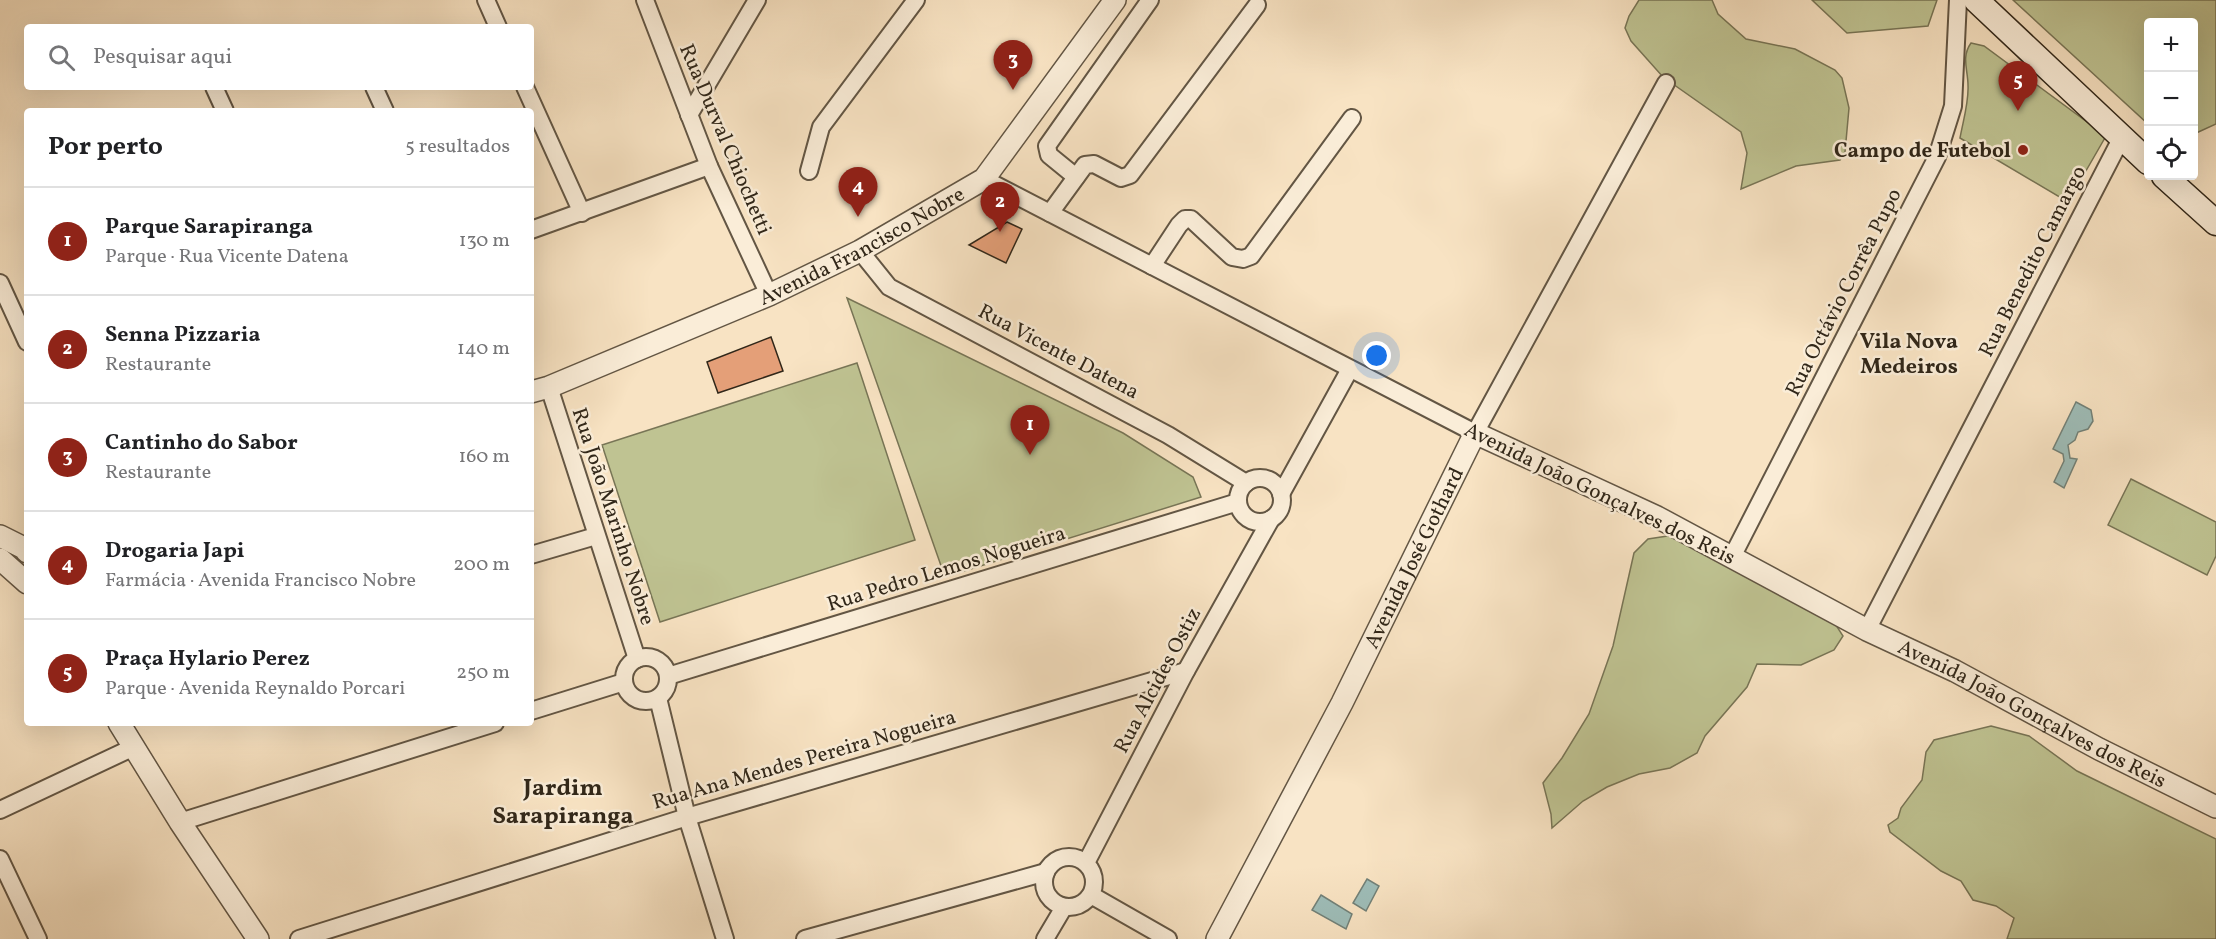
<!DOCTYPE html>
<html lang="pt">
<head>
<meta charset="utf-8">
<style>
	body { margin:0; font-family:Vollkorn,serif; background:#f6f6f6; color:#202124 }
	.controls { position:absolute; right:18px; top:18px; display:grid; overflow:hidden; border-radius:6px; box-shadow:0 6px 24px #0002 }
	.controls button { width:54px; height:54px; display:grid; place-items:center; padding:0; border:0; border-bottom:2px solid #e0e0e0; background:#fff; color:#202124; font:30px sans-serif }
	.you { position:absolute; left:1377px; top:356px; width:21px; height:21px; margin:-15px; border:4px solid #fff; border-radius:50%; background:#1a73e8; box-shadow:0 0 0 9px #1a73e833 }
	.badge { display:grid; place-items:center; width:39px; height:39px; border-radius:50%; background:#8f2418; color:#fff; font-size:20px; font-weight:700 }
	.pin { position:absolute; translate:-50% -50px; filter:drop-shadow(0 2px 3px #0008) }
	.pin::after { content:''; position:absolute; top:32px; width:21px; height:18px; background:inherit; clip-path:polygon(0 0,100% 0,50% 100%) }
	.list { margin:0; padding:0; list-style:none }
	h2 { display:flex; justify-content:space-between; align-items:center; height:78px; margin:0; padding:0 24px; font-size:26px }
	h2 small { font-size:20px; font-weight:400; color:#757577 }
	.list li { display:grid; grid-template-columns:39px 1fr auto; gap:18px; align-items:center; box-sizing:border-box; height:108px; padding:0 24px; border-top:2px solid #e0e0e0 }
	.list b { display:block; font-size:22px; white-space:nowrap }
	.list p { margin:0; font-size:20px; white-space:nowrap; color:#757577 }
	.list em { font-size:20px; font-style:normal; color:#757577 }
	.icon { flex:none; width:33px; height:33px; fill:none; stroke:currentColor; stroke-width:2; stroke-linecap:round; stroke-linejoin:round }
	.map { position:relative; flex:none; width:2216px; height:939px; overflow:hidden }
	.search { position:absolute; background:#fff; box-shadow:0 6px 24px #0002; left:24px; top:24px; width:510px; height:66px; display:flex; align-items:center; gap:15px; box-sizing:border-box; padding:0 21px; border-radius:6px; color:#757577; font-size:22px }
	.panel { position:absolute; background:#fff; box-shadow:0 6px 24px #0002; left:24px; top:108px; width:510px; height:618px; border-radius:6px }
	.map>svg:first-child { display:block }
</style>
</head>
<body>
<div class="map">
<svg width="2216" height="939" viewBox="0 0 2216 939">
	<rect width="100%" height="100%" fill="#f8e3c3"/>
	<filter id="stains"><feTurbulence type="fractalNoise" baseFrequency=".00333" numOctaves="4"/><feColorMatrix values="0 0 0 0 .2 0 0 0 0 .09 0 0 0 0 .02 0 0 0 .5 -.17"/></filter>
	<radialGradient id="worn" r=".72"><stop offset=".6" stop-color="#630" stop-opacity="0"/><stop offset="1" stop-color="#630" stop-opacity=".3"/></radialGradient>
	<!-- green -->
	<g fill="#bfc392" stroke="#787556" stroke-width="1.5">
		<path d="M1639 0H1712L1718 14 1746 39 1795 49 1835 70 1842 78 1849 108 1845 152 1840 160 1796 166 1741 189 1747 153 1741 132 1663 77 1631 41 1625 28 1629 16Z"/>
		<path d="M1812 0H1937L1928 26 1847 33Z"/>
		<path d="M2013 0H2216V124L2194 134V22H2148V124Z"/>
		<path d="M1971 43 1984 46 2106 136 2068 202 1960 138C1963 121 1969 102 1968 85 1968 70 1961 57 1971 43Z"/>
		<path d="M847 298 1123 433 1193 477 1201 497 945 577Z"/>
		<path d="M857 363 915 540 660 622 602 445Z"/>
		<path d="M2131 479 2216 522V556L2207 575 2108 525Z"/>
		<path d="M1674 535 1834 622 1843 636 1834 650 1801 665 1757 664 1747 687 1705 736 1697 753 1670 768 1639 774 1607 787 1583 801 1552 828 1551 814 1543 783 1562 758 1589 714 1613 646 1634 553 1648 539Z"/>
		<path d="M1991 726 2029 736 2077 771 2216 839V939H2007L2014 918 1996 906 1973 900 1961 881 1941 871 1890 832 1888 825 1898 818 1901 808 1922 780 1926 752 1934 740Z"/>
	</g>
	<!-- water -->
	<g fill="#9ebdb8" stroke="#728178" stroke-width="1.5">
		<path d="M2076 402 2091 410 2093 421 2088 429 2078 432 2075 440 2068 445 2070 458 2077 459 2064 488 2054 482 2064 461 2063 454 2053 449Z"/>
		<path d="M1367 879 1379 886 1366 911 1353 903Z"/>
		<path d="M1321 895 1352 914 1346 929 1312 910Z"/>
	</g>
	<!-- building -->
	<g fill="#e49f78" stroke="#312719" stroke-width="1.5">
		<path d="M1007 222 1022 229 1006 263 969 245Z"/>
		<path d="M771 337 783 371 718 393 707 362Z"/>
	</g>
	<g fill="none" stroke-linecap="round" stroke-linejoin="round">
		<defs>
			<g id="minor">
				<path d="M486 0 498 27"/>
				<path d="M645 0 709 166 769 295"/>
				<path d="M214 87 225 111"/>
				<path d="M374 87 385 111"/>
				<path d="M525 87 582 213"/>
				<path d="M689 115 757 0"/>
				<path d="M809 171 821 127 916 0"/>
				<path d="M1076 177 1049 155 1047 146 1150 0"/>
				<path d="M984 179 1475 433 1666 83"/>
				<path d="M1050 213 1085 165 1094 164 1121 178 1130 175 1257 5"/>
				<path d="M531 230 709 166"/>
				<path d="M860 251 889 287 1168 435 1246 483"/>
				<path d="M1152 266 1179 225 1185 219H1191L1232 257 1243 259 1251 256 1352 118"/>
				<path d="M0 283 27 342"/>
				<path d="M549 387 637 659"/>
				<circle cx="1260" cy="500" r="22"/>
				<path d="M1281 494 1350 369"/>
				<path d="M531 555 596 536"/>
				<path d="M1732 557 1937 157 1953 106 1958 0"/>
				<path d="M1867 630 2122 137"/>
				<circle cx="646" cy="679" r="22"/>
				<path d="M668 676 1238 502"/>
				<path d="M658 698 687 817 725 939"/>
				<path d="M531 711 624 682"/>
				<path d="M0 810 134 747"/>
				<path d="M180 822 495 723"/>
				<circle cx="1069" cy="882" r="25"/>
				<path d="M0 859 38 939"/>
				<path d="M1086 863 1186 671 1271 519"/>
				<path d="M1091 895 1168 939"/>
				<path d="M299 939 687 817 1186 671"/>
				<path d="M805 939 1046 872"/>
				<path d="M1045 939 1064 907"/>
			</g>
			<g id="tertiary">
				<path id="s1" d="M531 392 549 387 769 295 860 251 984 179 1115 0"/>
				<path d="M0 536 24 548 27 552"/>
				<path d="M0 559 27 583"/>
				<path d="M119 723 180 822 258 939"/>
				<path id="s2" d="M1217 939 1342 703 1475 433 1657 517 1867 630 1955 671 2099 749 2216 807"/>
			</g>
			<g id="secondary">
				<path d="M1976 0 2148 162"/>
				<path d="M2164 176 2216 223"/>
			</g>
		</defs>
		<!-- minor casing -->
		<use href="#minor" stroke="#635644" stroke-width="20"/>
		<!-- tertiary casing -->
		<use href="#tertiary" stroke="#635644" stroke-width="24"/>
		<!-- secondary casing -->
		<use href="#secondary" stroke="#312719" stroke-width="27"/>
		<!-- minor -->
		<use href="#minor" stroke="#faedd8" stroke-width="16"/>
		<!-- tertiary -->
		<use href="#tertiary" stroke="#faedd8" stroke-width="21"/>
		<!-- secondary -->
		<use href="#secondary" stroke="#faedd8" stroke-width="24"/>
	</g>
	<!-- markers -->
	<circle fill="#8f2418" stroke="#faedd8" stroke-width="2" cx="2023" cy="150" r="6"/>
	<g text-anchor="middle" stroke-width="5" stroke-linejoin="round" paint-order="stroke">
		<!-- street labels -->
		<g font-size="21" fill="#312719" stroke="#faedd8">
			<text transform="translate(726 139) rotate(67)" y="7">Rua Durval Chiochetti</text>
			<text dy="7" stroke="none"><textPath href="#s1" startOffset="362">Avenida Francisco Nobre</textPath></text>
			<text transform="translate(2032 261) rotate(-63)" y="7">Rua Benedito Camargo</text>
			<text transform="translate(1843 292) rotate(-63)" y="7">Rua Octávio Corrêa Pupo</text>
			<text transform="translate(1059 351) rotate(28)" y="7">Rua Vicente Datena</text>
			<text transform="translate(1600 493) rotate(26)" y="7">Avenida João Gonçalves dos Reis</text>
			<text transform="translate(614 516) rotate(72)" y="7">Rua João Marinho Nobre</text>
			<text dy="7" stroke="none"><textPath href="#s2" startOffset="429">Avenida José Gothard</textPath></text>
			<text transform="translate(946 568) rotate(-17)" y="7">Rua Pedro Lemos Nogueira</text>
			<text transform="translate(1157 680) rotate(-62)" y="7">Rua Alcides Ostiz</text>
			<text dy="7" stroke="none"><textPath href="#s2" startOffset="1192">Avenida João Gonçalves dos Reis</textPath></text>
			<text transform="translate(804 759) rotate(-16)" y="7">Rua Ana Mendes Pereira Nogueira</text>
		</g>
		<!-- poi labels -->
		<g font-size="21" font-weight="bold" fill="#312719" stroke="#faedd8" text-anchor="end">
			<text x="2011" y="157">Campo de Futebol</text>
		</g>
		<!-- neighbourhood labels -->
		<g font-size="22" font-weight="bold" fill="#312719" stroke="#faedd8">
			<text x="1909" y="348">Vila Nova<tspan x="1909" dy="25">Medeiros</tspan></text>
		</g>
		<!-- quarter labels -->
		<g font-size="24" font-weight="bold" fill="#312719" stroke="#faedd8">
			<text x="563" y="795">Jardim<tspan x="563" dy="28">Sarapiranga</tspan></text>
		</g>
	</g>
	<rect width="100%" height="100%" filter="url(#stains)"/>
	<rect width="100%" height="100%" fill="url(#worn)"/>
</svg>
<div class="controls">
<button>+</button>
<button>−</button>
<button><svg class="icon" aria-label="locate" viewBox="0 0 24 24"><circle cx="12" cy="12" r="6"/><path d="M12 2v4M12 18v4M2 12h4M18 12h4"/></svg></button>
</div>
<div class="you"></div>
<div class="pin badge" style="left:1030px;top:455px">1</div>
<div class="pin badge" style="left:1000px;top:232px">2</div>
<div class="pin badge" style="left:1013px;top:90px">3</div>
<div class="pin badge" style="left:858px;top:217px">4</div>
<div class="pin badge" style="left:2018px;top:111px">5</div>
<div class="search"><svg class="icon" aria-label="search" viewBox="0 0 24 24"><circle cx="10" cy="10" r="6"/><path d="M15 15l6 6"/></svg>Pesquisar aqui</div>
<section class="panel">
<h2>Por perto<small>5 resultados</small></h2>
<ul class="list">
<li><span class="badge">1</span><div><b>Parque Sarapiranga</b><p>Parque · Rua Vicente Datena</p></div><em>130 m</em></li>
<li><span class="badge">2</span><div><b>Senna Pizzaria</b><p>Restaurante</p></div><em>140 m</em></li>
<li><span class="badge">3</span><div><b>Cantinho do Sabor</b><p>Restaurante</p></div><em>160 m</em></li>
<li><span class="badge">4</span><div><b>Drogaria Japi</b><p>Farmácia · Avenida Francisco Nobre</p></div><em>200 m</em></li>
<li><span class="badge">5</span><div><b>Praça Hylario Perez</b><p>Parque · Avenida Reynaldo Porcari</p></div><em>250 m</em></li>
</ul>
</section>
</div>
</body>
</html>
